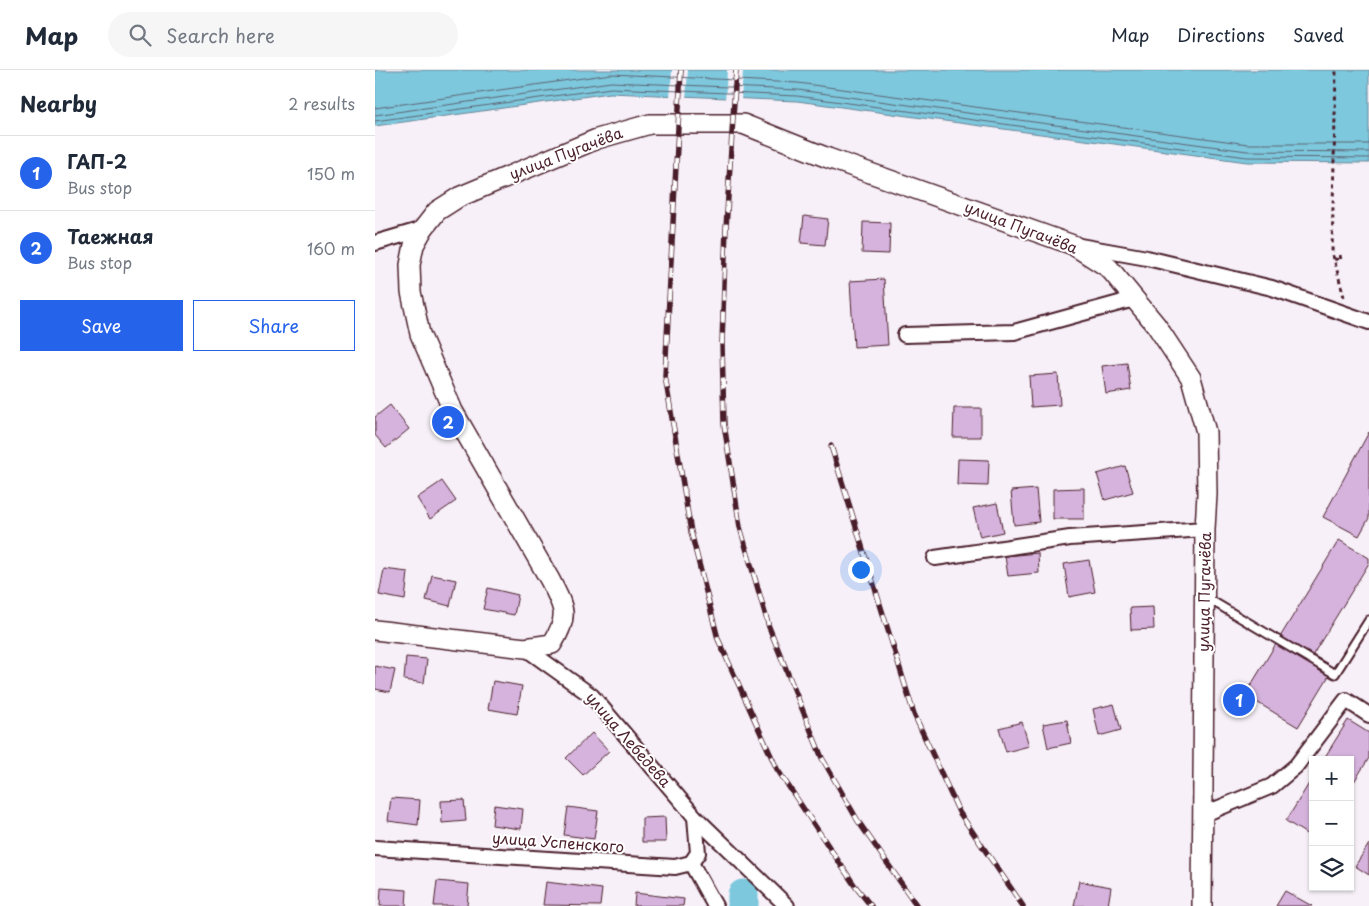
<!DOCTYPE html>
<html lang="en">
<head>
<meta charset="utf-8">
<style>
	body { margin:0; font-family:"Playpen Sans",sans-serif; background:#f6f6f7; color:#1f2937 }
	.controls { position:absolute; right:15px; bottom:15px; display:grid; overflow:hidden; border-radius:0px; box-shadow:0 1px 4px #0004 }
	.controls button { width:45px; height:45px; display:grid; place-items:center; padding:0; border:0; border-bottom:1px solid #e0e1e3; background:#fff; color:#1f2937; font:25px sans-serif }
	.you { position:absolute; left:485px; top:499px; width:18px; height:18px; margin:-12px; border:4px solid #fff; border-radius:50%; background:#1a73e8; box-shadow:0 0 0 8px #1a73e833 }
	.badge { display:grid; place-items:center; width:32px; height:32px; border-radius:50%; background:#2563eb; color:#fff; font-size:16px; font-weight:700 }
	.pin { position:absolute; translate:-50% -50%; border:2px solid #fff; box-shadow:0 1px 5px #0006 }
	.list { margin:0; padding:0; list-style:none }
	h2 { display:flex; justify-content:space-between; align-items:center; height:65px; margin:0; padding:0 20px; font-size:21px }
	h2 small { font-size:16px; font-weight:400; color:#747a83 }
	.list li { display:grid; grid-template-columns:32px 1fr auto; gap:15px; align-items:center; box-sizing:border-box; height:75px; padding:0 20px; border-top:1px solid #e0e1e3 }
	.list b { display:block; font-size:19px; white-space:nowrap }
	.list p { margin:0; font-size:16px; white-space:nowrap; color:#747a83 }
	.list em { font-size:16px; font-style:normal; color:#747a83 }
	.actions { display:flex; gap:10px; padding:15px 20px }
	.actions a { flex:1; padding:11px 0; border:1px solid #2563eb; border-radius:0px; text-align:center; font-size:18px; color:#2563eb }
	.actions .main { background:#2563eb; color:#fff }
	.icon { flex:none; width:28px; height:28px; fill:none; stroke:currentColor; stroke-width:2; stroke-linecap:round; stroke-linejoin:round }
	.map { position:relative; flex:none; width:994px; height:836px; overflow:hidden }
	header { display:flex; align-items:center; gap:30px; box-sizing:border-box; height:70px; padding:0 25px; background:#fff; border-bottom:1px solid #e0e1e3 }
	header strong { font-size:24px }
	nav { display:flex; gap:28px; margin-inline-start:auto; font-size:18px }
	.search { width:350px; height:45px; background:#f6f6f7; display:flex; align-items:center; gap:12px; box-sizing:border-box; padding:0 18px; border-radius:28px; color:#747a83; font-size:19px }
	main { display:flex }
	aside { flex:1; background:#fff }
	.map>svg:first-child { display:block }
</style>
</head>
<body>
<header>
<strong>Map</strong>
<div class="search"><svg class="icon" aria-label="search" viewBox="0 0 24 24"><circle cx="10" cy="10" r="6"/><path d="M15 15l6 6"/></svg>Search here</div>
<nav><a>Map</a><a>Directions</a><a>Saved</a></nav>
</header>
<main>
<aside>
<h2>Nearby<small>2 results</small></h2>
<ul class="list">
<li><span class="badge">1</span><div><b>ГАП-2</b><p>Bus stop</p></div><em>150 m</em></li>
<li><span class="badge">2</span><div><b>Таежная</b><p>Bus stop</p></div><em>160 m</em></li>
</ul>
<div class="actions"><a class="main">Save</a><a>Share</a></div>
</aside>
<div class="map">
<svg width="994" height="836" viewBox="0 0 994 836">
	<rect width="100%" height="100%" fill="#f7f0f8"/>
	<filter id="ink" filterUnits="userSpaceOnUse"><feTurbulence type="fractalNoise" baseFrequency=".02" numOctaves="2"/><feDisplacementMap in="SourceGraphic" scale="10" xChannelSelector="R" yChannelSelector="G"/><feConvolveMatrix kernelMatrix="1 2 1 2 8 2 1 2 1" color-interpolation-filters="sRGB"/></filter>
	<g filter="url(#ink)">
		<!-- water -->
		<path fill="#7dc8dd" stroke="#698496" d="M0 0H994V93L872 92 422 31 235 23 0 56Z"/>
		<!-- pier -->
		<g fill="#f7f0f8">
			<path d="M297 0H313L311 29 295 28Z"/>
			<path d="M352 0H368L366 31H350Z"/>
		</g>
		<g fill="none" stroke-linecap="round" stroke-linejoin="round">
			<!-- shore -->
			<g stroke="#5e6372" stroke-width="1">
				<path d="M0 38 236 4 423 13 873 74H994"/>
				<path d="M0 45 236 12 423 20 872 81 994 82"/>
				<path d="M0 51 236 18 422 26 872 87 994 88"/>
			</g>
			<!-- river -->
			<path stroke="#7dc8dd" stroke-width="31" d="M368 825V836"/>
		</g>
		<!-- building -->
		<g fill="#d5b3dd" stroke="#4a1f2b">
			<path d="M429 146 453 149 450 175 426 173Z"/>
			<path d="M488 152 515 153 514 184 487 183Z"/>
			<path d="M509 209 513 275 479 277 475 211Z"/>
			<path d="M752 293 756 320 731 324 727 296Z"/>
			<path d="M683 304 685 335 656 337 654 306Z"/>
			<path d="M15 335 34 359 11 378 0 365V347Z"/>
			<path d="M579 338H606V367H578Z"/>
			<path d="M994 362V448L984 466 948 447Z"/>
			<path d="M583 389 614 390 613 416 582 415Z"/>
			<path d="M750 396 758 422 730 430 722 404Z"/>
			<path d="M67 411 81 431 55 449 42 428Z"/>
			<path d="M709 418V449H678V419Z"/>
			<path d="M661 419 664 452 639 455 636 421Z"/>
			<path d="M622 433 628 462 605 467 598 438Z"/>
			<path d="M964 470 994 488V493L934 591 902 572Z"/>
			<path d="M663 483 664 503 633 506 630 486Z"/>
			<path d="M714 490 720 522 694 527 689 494Z"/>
			<path d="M9 499 33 502 30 530 4 525Z"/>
			<path d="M57 505 81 510 75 536 51 530Z"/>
			<path d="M113 518 143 525 139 545 108 539Z"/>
			<path d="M778 537 779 559 756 560 755 538Z"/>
			<path d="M902 572 955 604 923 657 870 625Z"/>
			<path d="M31 587 52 589 49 613 29 610Z"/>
			<path d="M0 596 20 600 15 622 0 619Z"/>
			<path d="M118 611 147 616 142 644 113 639Z"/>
			<path d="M739 634 746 660 724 666 718 639Z"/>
			<path d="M692 650 696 673 673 678 668 654Z"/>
			<path d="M973 650 994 663V688L975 718V690H948Z"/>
			<path d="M647 652 654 676 631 682 624 658Z"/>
			<path d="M217 663 234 681 208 705 191 688Z"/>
			<path d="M938 707V768L911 751Z"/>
			<path d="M16 728 45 730 43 755 13 751Z"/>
			<path d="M89 730 91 751 67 753 66 731Z"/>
			<path d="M119 735 148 739 146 759 117 755Z"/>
			<path d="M193 737 223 741 219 769 189 765Z"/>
			<path d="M290 747 291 772H267V748Z"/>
			<path d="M994 774V805L980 796Z"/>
			<path d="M62 811 94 814 92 836H59Z"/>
			<path d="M704 811 736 817 733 836H699Z"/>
			<path d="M171 812 227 819 225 836 168 835Z"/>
			<path d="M6 818 32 820 31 836H5Z"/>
			<path d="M910 821 937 836H901Z"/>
			<path d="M260 823 309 829 308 836H259Z"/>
		</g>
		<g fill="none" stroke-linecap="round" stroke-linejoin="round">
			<defs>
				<path id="lane" d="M832 528 960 604 994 550"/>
				<g id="street">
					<path d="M0 173 48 159"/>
					<path d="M705 176 772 188 897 218 994 252"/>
					<path d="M530 265 639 262 759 229"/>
					<path d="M560 488 695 468 830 459"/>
					<path d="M150 578 217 626 320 747 412 836"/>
					<path d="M827 745 897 716 921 696 971 630 994 645"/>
					<path d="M0 778 300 797 316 793 323 783 320 747"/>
					<path d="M316 793 340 836"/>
				</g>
				<path id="secondary" d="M0 560 150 578 177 574C195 545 189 538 175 510L78 341 45 264 36 222 35 195 39 175 48 159 62 141 84 127 222 69 275 54H368L453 88 698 175 734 198 781 255 816 308 831 362 832 424 830 459 827 836"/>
			</defs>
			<!-- lane casing -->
			<use href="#lane" stroke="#4a1f2b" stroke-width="11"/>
			<!-- street casing -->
			<use href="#street" stroke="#4a1f2b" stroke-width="18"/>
			<!-- secondary casing -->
			<use href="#secondary" stroke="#4a1f2b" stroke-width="22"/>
			<!-- path -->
			<g stroke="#4a1f2b" stroke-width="3" stroke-dasharray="4 4" stroke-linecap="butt">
				<path d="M965 185 966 190 959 189 969 227"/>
				<path d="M959 189 957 184 961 0"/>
			</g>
			<!-- lane -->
			<use href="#lane" stroke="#fff" stroke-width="7"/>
			<!-- street -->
			<use href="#street" stroke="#fff" stroke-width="14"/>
			<!-- secondary -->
			<use href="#secondary" stroke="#fff" stroke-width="19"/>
			<defs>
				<g id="rail">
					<path d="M306 0 290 306 316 462 343 569 402 699 480 816 496 836"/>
					<path d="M361 0 351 158 347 273 349 354 365 457 394 557 447 688 483 751 542 836"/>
					<path d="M456 376 539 644 584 742 648 836"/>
				</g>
			</defs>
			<!-- rail casing -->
			<use href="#rail" stroke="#4a1f2b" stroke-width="5.5"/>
			<!-- rail -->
			<use href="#rail" stroke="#fff" stroke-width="4" stroke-dasharray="11" stroke-linecap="butt"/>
		</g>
	</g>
	<g text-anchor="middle" stroke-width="4" stroke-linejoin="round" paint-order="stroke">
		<!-- street labels -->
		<g font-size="15" fill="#4a1f2b" stroke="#fff">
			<text transform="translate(191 84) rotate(-21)" y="5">улица Пугачёва</text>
			<text transform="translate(646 158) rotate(21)" y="5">улица Пугачёва</text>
			<text transform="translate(830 522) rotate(-89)" y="5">улица Пугачёва</text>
			<text transform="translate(253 670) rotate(49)" y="5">улица Лебедева</text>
			<text transform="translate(183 773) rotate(4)" y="5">улица Успенского</text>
		</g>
	</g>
</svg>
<div class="controls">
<button>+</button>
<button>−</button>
<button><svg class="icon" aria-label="layers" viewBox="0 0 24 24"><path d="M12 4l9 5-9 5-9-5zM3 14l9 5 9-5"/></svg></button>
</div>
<div class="you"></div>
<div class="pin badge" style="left:864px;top:630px">1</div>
<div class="pin badge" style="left:73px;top:352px">2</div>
</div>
</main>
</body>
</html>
